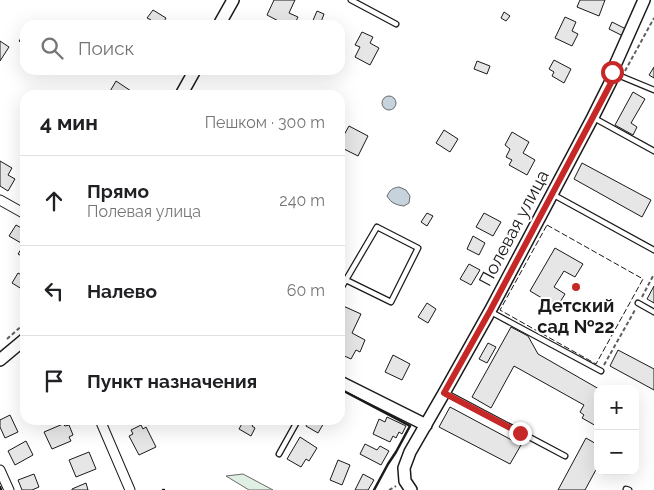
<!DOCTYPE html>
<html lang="ru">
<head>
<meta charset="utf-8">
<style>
	body { margin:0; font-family:Raleway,sans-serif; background:#f6f6f6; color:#202124 }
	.controls { position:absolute; right:15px; bottom:15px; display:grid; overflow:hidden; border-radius:10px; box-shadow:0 5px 20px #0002 }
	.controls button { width:45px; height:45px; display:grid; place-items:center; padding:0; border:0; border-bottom:1px solid #e0e0e0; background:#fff; color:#202124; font:25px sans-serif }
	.stop { position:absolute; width:15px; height:15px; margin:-11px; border:4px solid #c62828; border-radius:50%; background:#fff }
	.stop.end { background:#c62828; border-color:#fff; box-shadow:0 1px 5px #0008 }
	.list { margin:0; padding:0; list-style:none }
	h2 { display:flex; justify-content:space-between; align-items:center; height:65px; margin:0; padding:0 20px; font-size:21px }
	h2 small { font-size:16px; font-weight:400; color:#757577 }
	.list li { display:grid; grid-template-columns:32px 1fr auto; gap:15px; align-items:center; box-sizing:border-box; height:90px; padding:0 20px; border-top:1px solid #e0e0e0 }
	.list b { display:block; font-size:19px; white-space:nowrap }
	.list p { margin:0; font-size:16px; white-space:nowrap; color:#757577 }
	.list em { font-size:16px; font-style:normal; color:#757577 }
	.icon { flex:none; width:28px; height:28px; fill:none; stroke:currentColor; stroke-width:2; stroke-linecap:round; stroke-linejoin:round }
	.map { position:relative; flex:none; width:654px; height:490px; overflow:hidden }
	.search { position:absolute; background:#fff; box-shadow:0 5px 20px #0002; left:20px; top:20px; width:325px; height:55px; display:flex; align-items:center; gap:12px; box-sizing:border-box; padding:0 18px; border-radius:15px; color:#757577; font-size:19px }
	.panel { position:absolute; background:#fff; box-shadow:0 5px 20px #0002; left:20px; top:90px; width:325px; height:335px; border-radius:15px }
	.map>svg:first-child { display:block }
</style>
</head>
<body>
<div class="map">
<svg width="654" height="490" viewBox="0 0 654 490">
	<rect width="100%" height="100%" fill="#fff"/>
	<!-- green -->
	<path fill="#e0efe3" stroke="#6a6a6a" d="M243 474 273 490H249L226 476Z"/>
	<!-- water -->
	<g fill="#c6d2dc" stroke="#6a6a6a">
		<circle cx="389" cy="103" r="7"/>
		<path d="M399 187 406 190 410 196 409 203 404 206C396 205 391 203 387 196 390 190 392 188 399 187Z"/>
	</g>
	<!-- building -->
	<g fill="#e6e6e6" stroke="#1a1a1a">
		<path d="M274 0H295L289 13 298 17 294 25H286L267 15Z"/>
		<path d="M580 0H605L599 16 577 7Z"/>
		<path d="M153 10 166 18 162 25 149 24 151 20 147 18Z"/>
		<path d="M317 11 324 14 321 22 328 25H311Z"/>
		<path d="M504 12 510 16 506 21 501 18Z"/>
		<path d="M565 17 576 22 572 31 578 34 572 46 555 38Z"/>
		<path d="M612 22 626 29 623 36 609 29Z"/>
		<path d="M362 32 373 37 370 43 379 48 370 65 355 57 360 47 355 45Z"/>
		<path d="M24 34 25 35V45L19 41Z"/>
		<path d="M0 41 9 47 0 61Z"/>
		<path d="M554 60 571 69 564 83 552 76 554 72 549 69Z"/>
		<path d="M477 61 490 66 487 74 474 69Z"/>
		<path d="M654 67V78L649 75Z"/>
		<path d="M116 81 131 91 128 95H112L109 93Z"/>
		<path d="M633 92 645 99 631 123 637 127 633 135 615 125Z"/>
		<path d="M349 126 368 136 358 156 340 147V142Z"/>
		<path d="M444 130 458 139 450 152 436 143Z"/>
		<path d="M512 132 529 142 523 153 535 160 527 175 509 165 512 160 506 157 510 149 505 145Z"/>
		<path d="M0 161 12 168 8 175 15 179 8 191 0 186Z"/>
		<path d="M582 163 651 200 642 217 574 179Z"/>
		<path d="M427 213 433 216 427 226 421 222Z"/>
		<path d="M484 213 501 222 493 236 476 227Z"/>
		<path d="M16 225 25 230V236L21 243 9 236Z"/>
		<path d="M473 236 485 243 479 255 467 249Z"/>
		<path d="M25 243V258L18 254Z"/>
		<path d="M555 248 583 264 575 277 564 271 554 287 565 294 557 307 530 291Z"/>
		<path d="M469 264 480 270 471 285 460 279Z"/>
		<path d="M18 273 25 277V291L12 283Z"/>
		<path d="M654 286V303L647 299Z"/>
		<path d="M427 303 436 309 428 323 418 317Z"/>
		<path d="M341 305 361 314 352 333 365 340 360 352 356 350 351 359 340 354V308Z"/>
		<path d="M511 327 528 336 538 354 599 389H598V427L582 418 584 415 580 412 584 405 514 366 491 408 472 397Z"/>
		<path d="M488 343 496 347 487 363 479 359Z"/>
		<path d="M618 350 654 369V390L610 366Z"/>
		<path d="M393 355 410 364 402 380 385 372Z"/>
		<path d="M450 407 521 445 510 464 439 427Z"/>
		<path d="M10 415 18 432 5 438 0 427V420Z"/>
		<path d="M387 417 406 426 402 434 399 432 396 438 393 436 390 442 373 434 379 419 385 422Z"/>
		<path d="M145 420H157L148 425Z"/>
		<path d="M244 420H255L252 426 255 428 251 436 239 429Z"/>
		<path d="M309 420H323L325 421 318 433 306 426Z"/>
		<path d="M63 424 65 426 69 425 73 435 69 437 71 441 52 449 44 432Z"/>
		<path d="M141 425 143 429 146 427 156 447 139 455 129 436 133 434 131 430Z"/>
		<path d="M300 437 317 448 309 461 306 459 301 467 287 459Z"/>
		<path d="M586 438 598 445V466L585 490H558Z"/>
		<path d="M26 441 33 455 15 465 8 451Z"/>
		<path d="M365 444 377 450 380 446 389 451 381 465 360 454Z"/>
		<path d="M89 452 96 469 76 477 69 460Z"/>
		<path d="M338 460 350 465 342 485 330 480Z"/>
		<path d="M34 474 39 487 32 490H22L18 480Z"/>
		<path d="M363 474 374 480 368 490H355Z"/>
		<path d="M86 483 88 490H72V489Z"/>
	</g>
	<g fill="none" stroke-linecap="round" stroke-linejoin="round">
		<defs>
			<g id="service">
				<path d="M351 0 396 24"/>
				<path d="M613 73 654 90"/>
				<path d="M594 118 654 151"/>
				<path d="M552 194 654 250"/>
				<path d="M340 290 377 227 418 248 391 302 346 280"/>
				<path d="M638 303 654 312"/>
				<path d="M491 312 601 371"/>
				<path d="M446 393 565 456"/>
				<path d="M279 454 298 420"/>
				<path d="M626 489 629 490"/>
			</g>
			<g id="minor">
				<path d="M0 200 25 214"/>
				<path d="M100 420 130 490"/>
				<path d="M0 470 9 490"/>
			</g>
			<g id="tertiary">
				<path d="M219 25 233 0"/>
				<path d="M181 95 195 70"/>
				<path d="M0 360 25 339"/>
				<path d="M340 382 426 425"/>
				<path d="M411 490 405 481 404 468 410 452 444 393 490 311 593 117 611 81 612 72 644 0"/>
			</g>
		</defs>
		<!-- service casing -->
		<use href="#service" stroke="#1a1a1a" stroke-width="7"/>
		<!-- minor casing -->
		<use href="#minor" stroke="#1a1a1a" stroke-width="11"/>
		<!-- tertiary casing -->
		<use href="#tertiary" stroke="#1a1a1a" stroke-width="14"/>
		<!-- path -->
		<g stroke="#5f5f5f" stroke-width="2" stroke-dasharray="4 2.5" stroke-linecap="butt">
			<path d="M625 71 654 18"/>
			<path d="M642 297 654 274"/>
			<path d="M7 339 25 323"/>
			<path d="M604 365 635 310"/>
			<path d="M389 490 396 486"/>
		</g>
		<!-- service -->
		<use href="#service" stroke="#fff" stroke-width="4.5"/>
		<!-- minor -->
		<use href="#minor" stroke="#fff" stroke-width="9"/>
		<!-- tertiary -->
		<use href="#tertiary" stroke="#fff" stroke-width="11"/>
		<!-- fence -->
		<path stroke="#1a1a1a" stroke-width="1" stroke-dasharray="6 2.5" stroke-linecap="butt" d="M547 225 643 279 596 364 500 310Z"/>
		<!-- wall -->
		<g stroke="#1a1a1a" stroke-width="2.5">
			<path d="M340 389 410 426 396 452 388 464 374 490"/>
			<path d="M0 487 1 490"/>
			<path d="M163 490H164"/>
		</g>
	</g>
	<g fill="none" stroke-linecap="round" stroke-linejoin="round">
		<!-- route -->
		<path stroke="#c62828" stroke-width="6" d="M520 433 444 393 490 311 593 117 612 81V72"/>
	</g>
	<!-- markers -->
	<circle fill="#c62828" stroke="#fff" stroke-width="2" cx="576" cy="287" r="5"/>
	<g text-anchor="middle" stroke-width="4" stroke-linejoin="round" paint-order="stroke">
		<!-- street labels -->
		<g font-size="18" fill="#1a1a1a" stroke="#fff">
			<text transform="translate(514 228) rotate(-62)" y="6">Полевая улица</text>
		</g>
		<!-- poi labels -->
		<g font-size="18" font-weight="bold" fill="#1a1a1a" stroke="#fff">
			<text x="576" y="312">Детский<tspan x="576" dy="21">сад №22</tspan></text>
		</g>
	</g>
</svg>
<div class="controls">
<button>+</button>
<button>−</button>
</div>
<div class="stop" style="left:612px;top:72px"></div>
<div class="stop end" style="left:520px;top:433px"></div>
<div class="search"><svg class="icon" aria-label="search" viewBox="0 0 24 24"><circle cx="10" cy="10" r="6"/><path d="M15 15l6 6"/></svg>Поиск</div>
<section class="panel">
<h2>4 мин<small>Пешком · 300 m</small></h2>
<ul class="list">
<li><svg class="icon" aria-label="ahead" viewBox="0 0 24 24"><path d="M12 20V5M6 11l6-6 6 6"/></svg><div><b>Прямо</b><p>Полевая улица</p></div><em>240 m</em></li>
<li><svg class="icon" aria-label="left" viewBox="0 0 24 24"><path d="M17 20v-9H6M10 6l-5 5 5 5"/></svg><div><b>Налево</b></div><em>60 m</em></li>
<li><svg class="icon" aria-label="arrive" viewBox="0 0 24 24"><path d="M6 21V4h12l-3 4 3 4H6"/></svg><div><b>Пункт назначения</b></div></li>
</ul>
</section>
</div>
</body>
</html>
